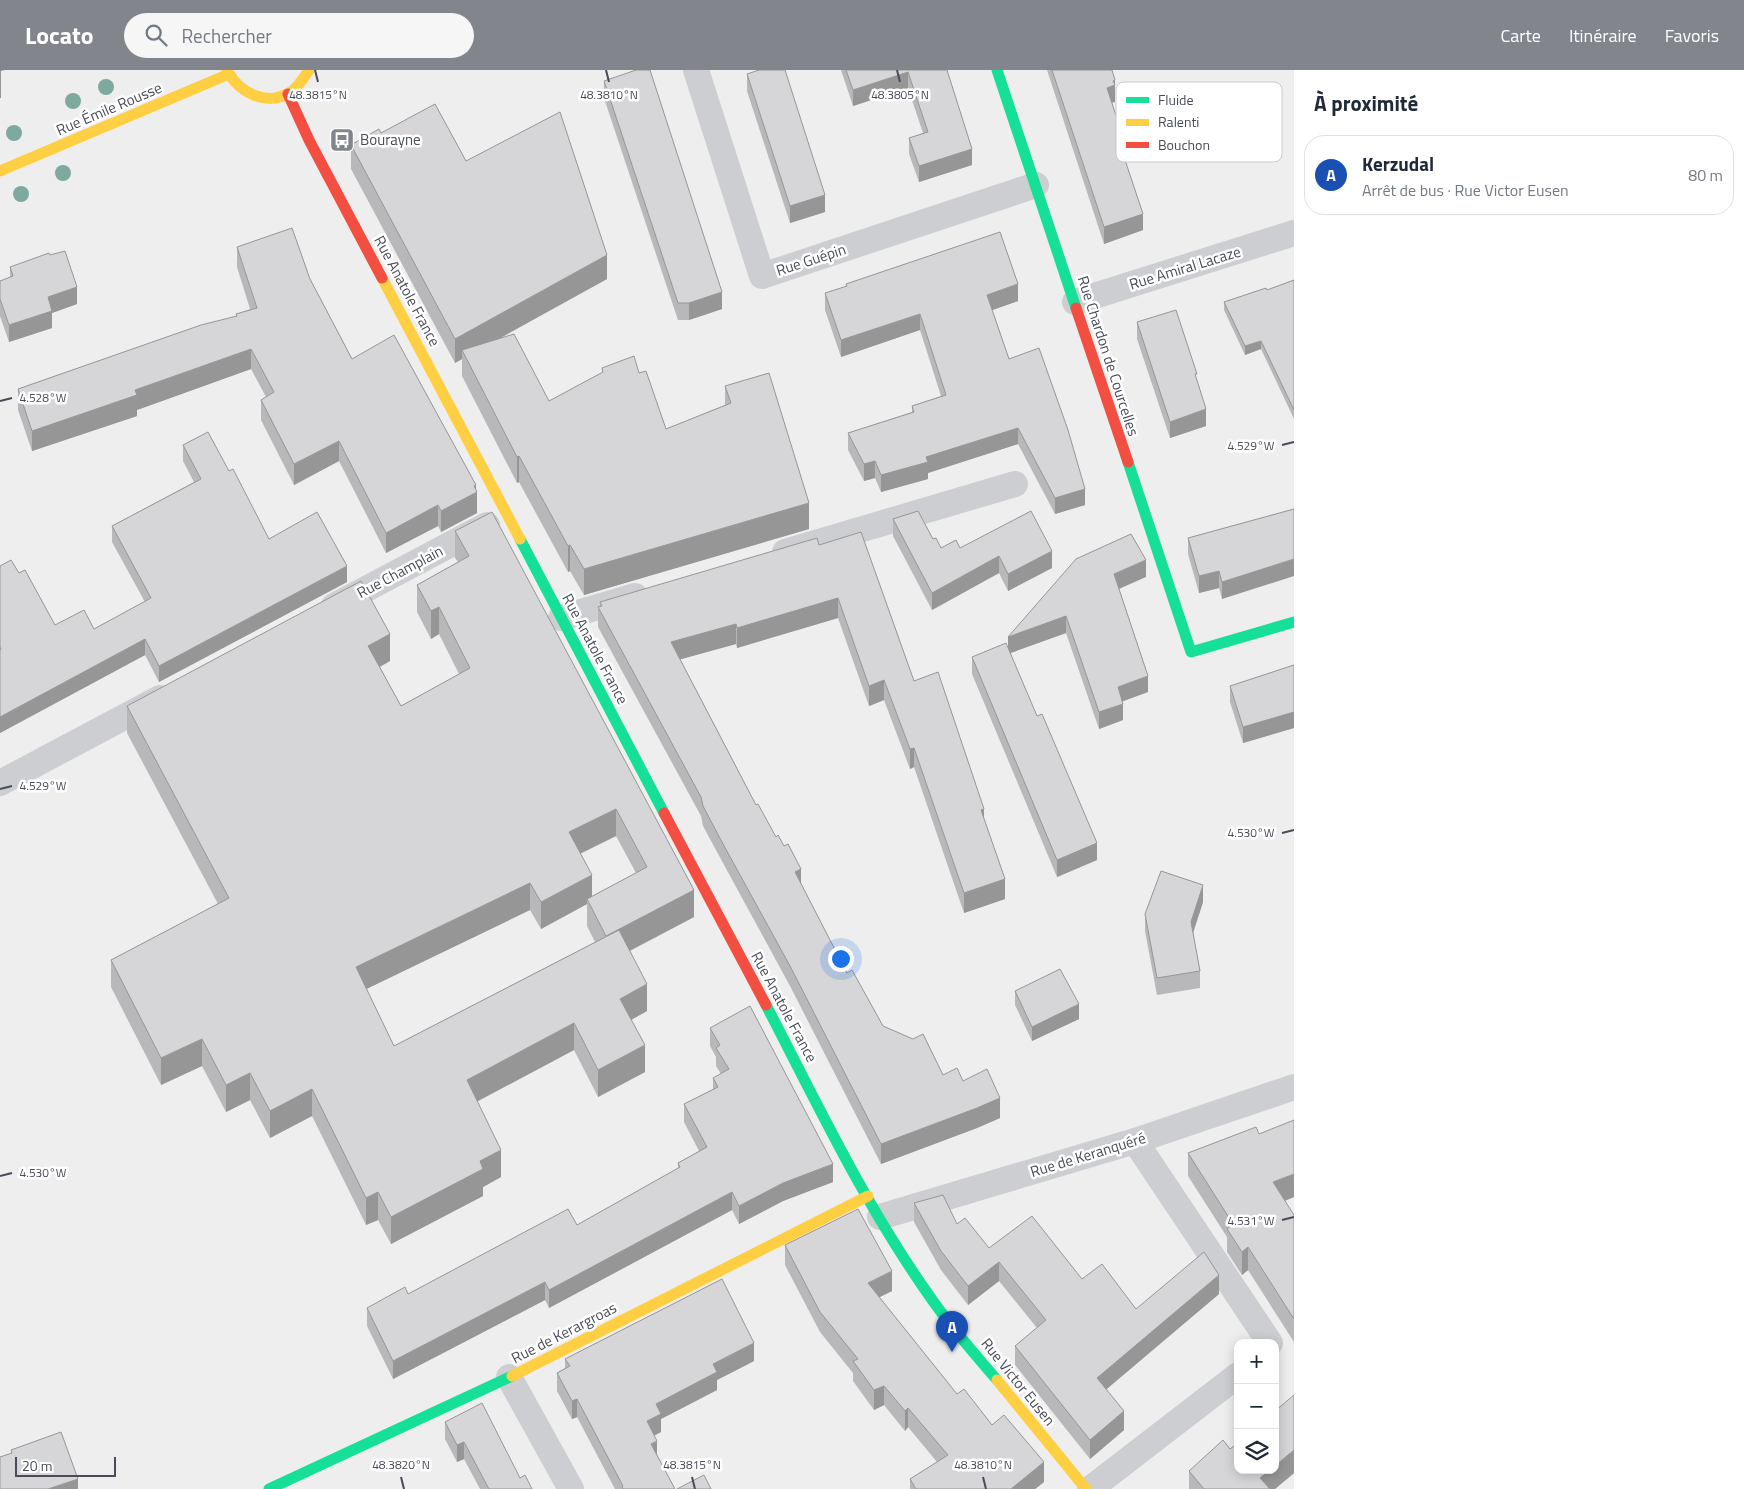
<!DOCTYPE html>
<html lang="fr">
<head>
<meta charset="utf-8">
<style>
	body { margin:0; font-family:"Titillium Web",sans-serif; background:#f6f6f7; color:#1f2937 }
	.controls { position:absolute; right:15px; bottom:15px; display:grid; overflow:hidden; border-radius:10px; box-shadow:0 2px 12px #0003 }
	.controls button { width:45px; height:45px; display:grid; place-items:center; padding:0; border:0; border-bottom:1px solid #e0e1e3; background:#fff; color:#1f2937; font:25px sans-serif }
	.scale { position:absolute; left:15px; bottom:12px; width:101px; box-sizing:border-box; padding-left:5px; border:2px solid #484c58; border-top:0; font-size:14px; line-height:18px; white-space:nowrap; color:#484c58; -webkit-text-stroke:4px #fff; paint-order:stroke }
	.you { position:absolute; left:840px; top:888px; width:18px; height:18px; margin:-12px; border:4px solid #fff; border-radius:50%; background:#1a73e8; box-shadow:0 0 0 8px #1a73e833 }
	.badge { display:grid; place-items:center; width:32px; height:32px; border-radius:50%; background:#82858c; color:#fff; font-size:16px; font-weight:700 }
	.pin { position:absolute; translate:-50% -41px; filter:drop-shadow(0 1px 2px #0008) }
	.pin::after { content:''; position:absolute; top:26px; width:18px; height:15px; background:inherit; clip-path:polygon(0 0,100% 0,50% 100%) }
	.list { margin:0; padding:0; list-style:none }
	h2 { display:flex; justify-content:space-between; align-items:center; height:65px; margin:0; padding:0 20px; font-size:21px }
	h2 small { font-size:16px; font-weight:400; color:#747a83 }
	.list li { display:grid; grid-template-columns:32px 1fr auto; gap:15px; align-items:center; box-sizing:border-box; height:80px; margin:0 10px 10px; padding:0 10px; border:1px solid #e0e1e3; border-radius:20px }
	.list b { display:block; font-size:19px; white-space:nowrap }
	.list p { margin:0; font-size:16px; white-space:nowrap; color:#747a83 }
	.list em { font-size:16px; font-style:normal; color:#747a83 }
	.icon { flex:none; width:28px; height:28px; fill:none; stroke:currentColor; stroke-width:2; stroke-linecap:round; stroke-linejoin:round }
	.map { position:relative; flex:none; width:1294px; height:1419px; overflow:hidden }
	header { display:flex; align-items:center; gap:30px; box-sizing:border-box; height:70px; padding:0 25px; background:#82858c; color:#fff }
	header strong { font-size:24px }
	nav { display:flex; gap:28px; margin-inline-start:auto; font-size:18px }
	.search { width:350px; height:45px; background:#f6f6f7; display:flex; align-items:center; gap:12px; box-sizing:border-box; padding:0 18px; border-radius:28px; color:#747a83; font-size:19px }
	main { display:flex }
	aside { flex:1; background:#fff }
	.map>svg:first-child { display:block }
</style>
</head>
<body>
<header>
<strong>Locato</strong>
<div class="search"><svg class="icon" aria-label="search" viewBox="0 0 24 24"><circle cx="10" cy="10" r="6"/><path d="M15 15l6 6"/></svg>Rechercher</div>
<nav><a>Carte</a><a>Itinéraire</a><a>Favoris</a></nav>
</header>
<main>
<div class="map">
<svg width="1294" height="1419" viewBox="0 0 1294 1419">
	<rect width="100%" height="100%" fill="#efeeee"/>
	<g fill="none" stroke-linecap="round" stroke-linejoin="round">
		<!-- street -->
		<g stroke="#cdced1" stroke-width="26">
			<path d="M696 0 762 206 1036 115"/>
			<path d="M1075 232 1294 163"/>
			<path d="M785 482 1015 414"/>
			<path d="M334 536 487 455"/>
			<path d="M561 548 635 526"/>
			<path d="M0 713 160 628"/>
			<path d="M1135 1071 1270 1273"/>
			<path d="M880 1147 1135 1071 1294 1017"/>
			<path d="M509 1307 571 1419"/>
			<path d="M1090 1419 1238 1305"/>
		</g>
		<!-- fast -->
		<g stroke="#16e098" stroke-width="11">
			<path d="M997 0 1076 238"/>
			<path d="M1128 392 1191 582 1294 552"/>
			<path d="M520 469 664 743"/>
			<path d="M766 935C816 1031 863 1131 926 1221 947 1252 972 1281 997 1310"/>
			<path d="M269 1419 512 1306"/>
		</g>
		<!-- slow -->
		<g stroke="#ffcf43" stroke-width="11">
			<path d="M227 0C239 23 268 38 292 21 299 16 304 7 309 0"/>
			<path d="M0 101 229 4"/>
			<path d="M382 208 520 469"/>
			<path d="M512 1306 868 1126"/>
			<path d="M997 1310 1086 1419"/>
		</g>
		<!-- jam -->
		<g stroke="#f24e42" stroke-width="11">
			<path d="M288 24 309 70 382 208"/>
			<path d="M1076 238 1128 392"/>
			<path d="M664 743 766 935"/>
		</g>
	</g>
	<!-- trees -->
	<g fill="#7ea99f">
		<circle cx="106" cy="17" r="8"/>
		<circle cx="73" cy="31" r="8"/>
		<circle cx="14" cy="63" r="8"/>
		<circle cx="63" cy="103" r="8"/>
		<circle cx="21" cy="124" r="8"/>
	</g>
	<!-- wall -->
	<g fill="#b8b8ba" fill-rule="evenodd">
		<path d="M841 0H947L972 95 919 112 909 84V68L923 63 908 18 853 36Z"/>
		<path d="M1047 0H1112L1115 26V32H1112L1123 83 1143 160 1104 174Z"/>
		<path d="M747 4 825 142 790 153 747 21Z"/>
		<path d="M604 11 722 239 689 250H678L604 28Z"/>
		<path d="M381 63 466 91 607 209 499 268 549 331 602 303V298L639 303 666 359 725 335V316L809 459 584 525 570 501 568 502 519 412 517 413 462 306V289L455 293 351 99V75Z"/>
		<path d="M237 177 310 209 352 289 476 419 477 443 441 462 438 456 386 483 339 391 294 415 261 350V330L266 327 251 299 137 340V346L32 381 18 340V319L236 246V244L250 239 237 197Z"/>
		<path d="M10 197 77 234 52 243V258L9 272 0 246V211L10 207Z"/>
		<path d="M1294 210V349L1261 279 1245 285 1224 240V232L1267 220Z"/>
		<path d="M846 214 1018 231 992 240 1009 289 1085 435 1055 444 1018 374 928 403V409L881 422 875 408 864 411 848 380V363L912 342V336L941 326 920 260 841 287 825 240V223L846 217Z"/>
		<path d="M1137 252 1197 310 1206 356 1170 368 1137 269Z"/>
		<path d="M183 375 229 401 269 469 347 512 159 612 145 585 0 663V496L19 503 55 555 94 559 145 532 112 472V456L194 412 183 391Z"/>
		<path d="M1294 439 1222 529 1219 518 1199 523 1188 484V468Z"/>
		<path d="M893 449 933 469 941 478H960L1052 498 1008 521 999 503 932 540 893 466Z"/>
		<path d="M455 461 694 847 630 881 647 941 631 950 645 1002 598 1027 574 980 477 1031 501 1107 483 1117V1126L391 1174 378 1150 366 1155 312 1046 270 1068 250 1030 226 1042 202 996 161 1015 111 917V890L218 834 127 663V636L390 591 380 597 401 636 459 604 439 564 431 569 417 542V515L458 492 455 488ZM616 766 636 803 592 827 580 784ZM587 834V856L595 872 394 976 366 919 530 840 541 859Z"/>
		<path d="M819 475 914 611 984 748 1005 829 964 843 914 697 910 699 884 630 869 636 838 548 737 578 736 574 680 589 756 735 801 815 847 903 883 956 943 1005 963 1011 1000 1048 977 1058 881 1094 790 916 723 793 703 756 701 746 598 557V537H600V532Z"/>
		<path d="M1146 507 1119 519 1148 622 1123 631V650L1099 659 1066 563 1010 583 1097 790 1057 807 972 604V587L1008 578V567Z"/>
		<path d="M1294 595V658L1243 673 1230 632V616Z"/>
		<path d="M1203 832 1193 863 1200 901V918L1157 925 1145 861V844Z"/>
		<path d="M1015 921 1079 949 1032 971 1015 935Z"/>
		<path d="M710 958 833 1112 783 1131 739 1154 732 1140 549 1238 545 1230 393 1309 367 1256V1238L408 1224 577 1155 678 1099V1093L699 1081 684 1052V1034L713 1019V1008L721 1004 716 996V987L710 976Z"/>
		<path d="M1259 1064 1294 1127 1285 1131 1294 1145V1272L1248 1200 1242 1205 1227 1182V1167L1188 1106V1083Z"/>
		<path d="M914 1133 957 1154 989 1178 1082 1209 1136 1239 1219 1224 1107 1319 1124 1360 1090 1389 1015 1295V1276L1037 1258 999 1211 968 1235 941 1200 914 1152Z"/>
		<path d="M785 1175 892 1221 879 1227 957 1324 992 1355 1044 1412 1035 1419H910V1409L937 1392 908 1357 905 1361 884 1335 874 1340 853 1311V1303L820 1262 785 1195Z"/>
		<path d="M565 1289 754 1291 717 1310V1320L661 1349V1362L654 1366 657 1385 675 1419H615L577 1347 572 1349 557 1321V1303L565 1298Z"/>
		<path d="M445 1352 520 1408 532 1419H480L464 1389 457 1392 445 1369Z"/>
		<path d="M1230 1379 1294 1403 1275 1419H1189V1401Z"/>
	</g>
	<!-- shaded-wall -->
	<g fill="#969697">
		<path d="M0 0H5L1 1V28H0Z"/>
		<path d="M908 2V18L853 36V20Z"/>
		<path d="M1115 10V32L1107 34V18L1113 11Z"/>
		<path d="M1123 67V84L1118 69Z"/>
		<path d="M972 79V95L919 112V96Z"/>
		<path d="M825 125V142L790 153V136Z"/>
		<path d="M1143 144V160L1104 174V157Z"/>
		<path d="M607 185V209L466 287 462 280V289L455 293V269Z"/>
		<path d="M1018 214V231L987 242V225Z"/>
		<path d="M77 217V234L52 243V258L9 272V255L48 227Z"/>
		<path d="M722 222V239L689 250V233Z"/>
		<path d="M920 244V260L841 287V270Z"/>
		<path d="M1261 271V279L1245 285V276Z"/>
		<path d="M251 279V299L137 340V346L32 381V361L135 320Z"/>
		<path d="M1206 339V356L1170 368V352Z"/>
		<path d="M1018 358V374L928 403V409L881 422V405L926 387Z"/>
		<path d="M339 371V391L294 415V394Z"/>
		<path d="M519 386V412L517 413V387Z"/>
		<path d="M875 391V408L864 411V394Z"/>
		<path d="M476 415V423L477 422V443L441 462V441Z"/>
		<path d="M1085 419V435L1055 444V428Z"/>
		<path d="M809 433V459L584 525V499Z"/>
		<path d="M438 435V456L386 483V463Z"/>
		<path d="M570 475V501L568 502V476Z"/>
		<path d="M1052 481V498L1008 521V504Z"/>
		<path d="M999 486V503L932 540V523Z"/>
		<path d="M1294 489V506L1222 529V512Z"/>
		<path d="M1146 490V507L1114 521V504Z"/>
		<path d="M347 496V512L159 612V596Z"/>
		<path d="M1219 501V518L1199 523V506Z"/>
		<path d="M838 528V548L737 578V558Z"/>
		<path d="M439 537V564L431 569V541Z"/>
		<path d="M1066 546V563L1008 584V567Z"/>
		<path d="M736 554V574L671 592V572Z"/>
		<path d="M390 564V591L368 603V576Z"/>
		<path d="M145 569V585L0 663V647Z"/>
		<path d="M1148 606V622L1118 633V617Z"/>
		<path d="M884 610V630L869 636V616Z"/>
		<path d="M1123 634V650L1099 659V642Z"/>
		<path d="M1294 642V658L1243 673V657Z"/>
		<path d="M914 678V697L910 699V679Z"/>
		<path d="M616 739V766L569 789V762Z"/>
		<path d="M984 739V759L981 740Z"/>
		<path d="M1097 773V790L1057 807V790Z"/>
		<path d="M801 799V819L795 802Z"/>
		<path d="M592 805V832L587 829V834L541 859V832Z"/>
		<path d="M1005 809V829L964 843V823Z"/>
		<path d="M530 813V840L356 924V897Z"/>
		<path d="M1203 815V832L1191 869V852Z"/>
		<path d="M694 820V847L606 893V866Z"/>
		<path d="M647 914V941L620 956V929Z"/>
		<path d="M1079 934V949L1032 971V957Z"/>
		<path d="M574 953V980L467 1037V1010Z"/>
		<path d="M202 969V996L161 1015V988Z"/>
		<path d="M645 975V1002L598 1027V1000Z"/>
		<path d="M250 1003V1030L226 1042V1015Z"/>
		<path d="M312 1019V1046L270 1068V1041Z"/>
		<path d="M1000 1028V1048L977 1058 881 1094V1074Z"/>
		<path d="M501 1080V1107L483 1117V1126L391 1174V1147L480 1091Z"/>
		<path d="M833 1094V1112L783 1131 739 1154V1136L783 1113Z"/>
		<path d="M1294 1104V1127L1273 1135V1112Z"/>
		<path d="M378 1122V1150L366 1155V1128Z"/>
		<path d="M732 1122V1140L549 1238V1220Z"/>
		<path d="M1248 1177V1200L1242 1205V1182Z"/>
		<path d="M999 1192V1211L968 1235V1216Z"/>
		<path d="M892 1201V1221L868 1233V1213Z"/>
		<path d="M1219 1205V1224L1097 1327V1308Z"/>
		<path d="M545 1212V1230L393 1309V1291Z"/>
		<path d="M754 1273V1291L717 1310V1320L661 1349V1362L647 1369V1351L656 1334 713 1294Z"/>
		<path d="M884 1316V1335L874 1340V1320Z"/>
		<path d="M577 1329V1347L572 1349V1331Z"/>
		<path d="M908 1338V1357L905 1361V1341Z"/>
		<path d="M1124 1341V1360L1090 1389V1370Z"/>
		<path d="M657 1371V1389L651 1374Z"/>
		<path d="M464 1372V1389L457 1392V1375Z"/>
		<path d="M1294 1380V1403L1275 1419H1260V1408L1270 1400H1275V1396Z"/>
		<path d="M1044 1392V1412L1035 1419H1011Z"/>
		<path d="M78 1409V1419H48Z"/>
	</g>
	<!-- building -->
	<g fill="#d6d6d8" stroke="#969697">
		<path d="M636 0H650L722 222 689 233H678L604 11Z"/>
		<path d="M759 0H785L825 125 790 136 747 4Z"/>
		<path d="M846 0H947L972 79 919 96 909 68 928 62 908 2 853 20Z"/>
		<path d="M1052 0H1112L1115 10 1113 11 1115 15 1107 18 1123 67 1118 69 1143 144 1104 157Z"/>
		<path d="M435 34 466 91 560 42 607 185 455 269 351 75 379 59 381 63Z"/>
		<path d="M292 158 310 209 352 289 394 265 476 415 474 416 477 422 441 441 438 435 386 463 339 371 294 394 261 330 274 322 251 279 135 320 137 325 32 361 18 319 201 255 237 246 236 244 257 238 237 177Z"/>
		<path d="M1000 162 1018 214 987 225 1009 289 1039 278 1068 360 1085 419 1055 428 1018 358 926 387 928 392 881 405 875 391 864 394 848 363 914 342 912 336 946 325 920 244 841 270 825 223 847 216 846 214Z"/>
		<path d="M65 181 77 217 48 227 52 241 9 255 0 229V211L13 206 10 197 49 183 50 185Z"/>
		<path d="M1294 210V340L1261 271 1245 276 1224 232 1266 218 1267 220Z"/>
		<path d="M1176 240 1197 304H1195L1206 339 1170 352 1137 252Z"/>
		<path d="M514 264 549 331 603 302 602 298 634 286 639 303 646 301 666 359 731 333 725 316 769 303 809 433 584 499 570 475 568 476 519 386 517 387 462 280Z"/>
		<path d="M208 362 229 401 233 399 269 469 317 442 347 496 159 596 145 569 0 647V580L1 579 0 577V496L11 490 19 503 25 500 55 555 84 540 94 559 151 528 112 456 201 409 183 375Z"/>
		<path d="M1294 439V489L1222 512 1219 501 1199 506 1188 468Z"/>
		<path d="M918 441 933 469 936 468 941 478 956 470 960 478 1031 441 1052 481 1008 504 999 486 932 523 893 449Z"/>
		<path d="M492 442 694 820 606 866 587 829 647 797 616 739 569 762 592 805 541 832 530 813 356 897 394 976 619 860 647 914 620 929 645 975 598 1000 574 953 467 1010 501 1080 480 1091 483 1099 391 1147 378 1122 366 1128 312 1019 270 1041 250 1003 226 1015 202 969 161 988 111 890 229 828 127 636 361 511 390 564 368 576 401 636 470 598 439 537 431 541 417 515 469 486 455 461Z"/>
		<path d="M861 462 914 611 938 602 984 739 981 740 1005 809 964 823 914 678 910 679 884 610 869 616 838 528 737 558 736 554 671 572 756 735 758 734 776 767 778 765 784 776 788 774 801 799 795 802 847 903 852 900 883 956 913 969 923 964 943 1005 957 998 963 1011 987 999 1000 1028 977 1038 881 1074 790 896 723 774 703 736 701 727 598 537 602 536 600 532 817 468 819 475Z"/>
		<path d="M1131 464 1146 490 1114 504 1148 606 1118 617 1123 634 1099 642 1066 546 1008 567 1076 489Z"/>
		<path d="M1006 573 1037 646 1042 644 1097 773 1057 790 972 587Z"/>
		<path d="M1294 595V642L1243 657 1230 616Z"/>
		<path d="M1161 801 1203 815 1191 852 1200 901 1157 908 1145 844Z"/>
		<path d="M1060 899 1079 934 1032 957 1015 921Z"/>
		<path d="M750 936 833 1094 783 1113 739 1136 732 1122 549 1220 545 1212 393 1291 367 1238 405 1217 408 1224 568 1139 577 1155 680 1097 678 1093 707 1077 684 1034 718 1017 713 1008 729 999 716 978 720 975 710 958Z"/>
		<path d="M1294 1050V1104L1273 1112 1294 1145V1249L1248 1177 1242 1182 1227 1159 1233 1154 1188 1083 1256 1057 1259 1064Z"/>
		<path d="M943 1125 957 1154 965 1148 989 1178 1032 1146 1082 1209 1102 1194 1136 1239 1204 1182 1219 1205 1097 1308 1124 1341 1090 1370 1015 1276 1046 1250 999 1192 968 1216 941 1181 914 1133Z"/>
		<path d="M858 1139 892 1201 868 1213 957 1324 964 1319 992 1355 1004 1345 1044 1392 1011 1419H916L910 1409 948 1385 908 1338 905 1341 884 1316 874 1320 853 1291 858 1289 820 1242 785 1175Z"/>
		<path d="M722 1209 754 1273 713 1294 717 1302 656 1334 661 1344 647 1351 657 1371 651 1374 675 1419H623L622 1417 623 1416 577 1329 572 1331 557 1303 570 1296 565 1289Z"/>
		<path d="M1294 1325V1380L1275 1396V1341Z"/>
		<path d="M482 1333 520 1408 525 1405 532 1419H489L464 1372 457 1375 445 1352Z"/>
		<path d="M61 1362 78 1409 48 1419H0V1387L12 1383 11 1380Z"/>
		<path d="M1223 1370 1230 1379 1238 1373V1400H1270L1260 1408 1270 1419H1204L1189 1401Z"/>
		<path d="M704 1405 711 1419H677Z"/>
	</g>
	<!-- ticks -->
	<path fill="none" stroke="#484c58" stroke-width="2" d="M315 0 318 12M606 0 609 12M897 0 900 12M0 331 12 328M1282 375 1294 372M0 719 12 716M1282 763 1294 760M0 1106 12 1103M1282 1150 1294 1147M401 1407 404 1419M692 1407 695 1419M983 1407 986 1419"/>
	<!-- icons -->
	<defs>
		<symbol id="bus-square" viewBox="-11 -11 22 22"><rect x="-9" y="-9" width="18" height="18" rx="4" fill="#82858c" stroke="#fff"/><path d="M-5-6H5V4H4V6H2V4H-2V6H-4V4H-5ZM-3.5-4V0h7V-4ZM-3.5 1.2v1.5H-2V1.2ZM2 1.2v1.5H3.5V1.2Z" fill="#fff"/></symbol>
	</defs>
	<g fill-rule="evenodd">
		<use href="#bus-square" x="328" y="56" width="28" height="28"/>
	</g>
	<g text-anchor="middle" stroke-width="5" stroke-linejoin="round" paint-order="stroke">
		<!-- street labels -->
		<g font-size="15" fill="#484c58" stroke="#fff">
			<text transform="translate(109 39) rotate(-23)" y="5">Rue Émile Rousse</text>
			<text transform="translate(811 190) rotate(-18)" y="5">Rue Guépin</text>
			<text transform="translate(1185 198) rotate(-17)" y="5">Rue Amiral Lacaze</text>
			<text transform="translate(407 221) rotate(62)" y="5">Rue Anatole France</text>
			<text transform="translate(1108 286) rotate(72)" y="5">Rue Chardon de Courcelles</text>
			<text transform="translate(400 502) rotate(-28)" y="5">Rue Champlain</text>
			<text transform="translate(595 579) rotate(62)" y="5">Rue Anatole France</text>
			<text transform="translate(784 937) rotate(62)" y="5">Rue Anatole France</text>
			<text transform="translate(1088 1085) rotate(-17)" y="5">Rue de Keranquéré</text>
			<text transform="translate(564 1263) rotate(-27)" y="5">Rue de Kerargroas</text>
			<text transform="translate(1018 1312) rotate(51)" y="5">Rue Victor Eusen</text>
		</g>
		<!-- poi labels -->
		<g font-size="15" fill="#484c58" stroke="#fff" text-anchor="start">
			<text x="360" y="75">Bourayne</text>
		</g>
	</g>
	<!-- legend -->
	<rect x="1116" y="12" width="166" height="80" rx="8" fill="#fff" stroke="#c8c9cd" stroke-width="1"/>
	<rect x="1126" y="27" width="23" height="6" fill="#16e098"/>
	<rect x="1126" y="49" width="23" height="7" fill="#ffcf43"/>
	<rect x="1126" y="72" width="23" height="6" fill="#f24e42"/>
	<g font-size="14" fill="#484c58">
		<text x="1158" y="35">Fluide</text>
		<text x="1158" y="57">Ralenti</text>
		<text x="1158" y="80">Bouchon</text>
	</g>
	<g font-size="12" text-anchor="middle" fill="#484c58" stroke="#fff" stroke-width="5" stroke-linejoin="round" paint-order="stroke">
		<text x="318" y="29">48.3815°N</text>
		<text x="609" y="29">48.3810°N</text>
		<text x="900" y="29">48.3805°N</text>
		<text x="43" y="332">4.528°W</text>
		<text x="1251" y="380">4.529°W</text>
		<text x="43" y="720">4.529°W</text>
		<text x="1251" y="767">4.530°W</text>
		<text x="43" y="1107">4.530°W</text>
		<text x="1251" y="1155">4.531°W</text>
		<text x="401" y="1399">48.3820°N</text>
		<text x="692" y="1399">48.3815°N</text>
		<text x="983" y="1399">48.3810°N</text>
	</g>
</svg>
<div class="controls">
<button>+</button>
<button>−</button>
<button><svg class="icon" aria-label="layers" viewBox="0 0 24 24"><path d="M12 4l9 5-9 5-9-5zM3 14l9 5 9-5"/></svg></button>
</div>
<div class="scale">20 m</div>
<div class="you"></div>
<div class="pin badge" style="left:952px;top:1282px;background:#1a4fb4">A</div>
</div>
<aside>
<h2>À proximité<small></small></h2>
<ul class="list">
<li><span class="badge" style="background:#1a4fb4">A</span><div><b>Kerzudal</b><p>Arrêt de bus · Rue Victor Eusen</p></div><em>80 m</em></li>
</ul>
</aside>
</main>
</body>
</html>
